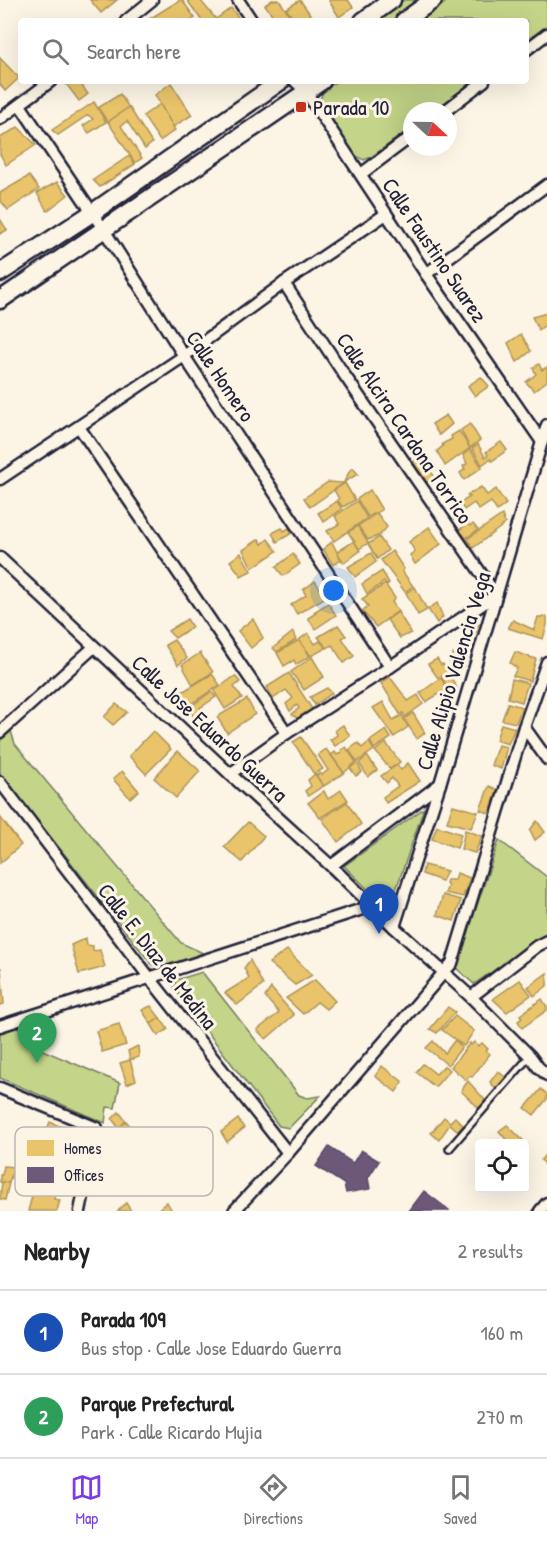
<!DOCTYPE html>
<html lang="en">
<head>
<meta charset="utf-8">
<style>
	body { margin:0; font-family:"Patrick Hand",sans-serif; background:#f2f2f2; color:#222 }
	.controls { position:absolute; right:18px; bottom:18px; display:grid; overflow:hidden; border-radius:6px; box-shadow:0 6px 24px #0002 }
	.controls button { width:54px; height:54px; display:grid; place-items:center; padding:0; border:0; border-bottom:2px solid #e0e0e0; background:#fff; color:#222; font:30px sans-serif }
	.compass { position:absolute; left:403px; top:102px; width:54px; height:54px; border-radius:50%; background:#fff; box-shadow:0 6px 24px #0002; rotate:112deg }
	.you { position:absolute; left:334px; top:591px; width:21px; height:21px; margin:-15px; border:4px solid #fff; border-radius:50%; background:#1a73e8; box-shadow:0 0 0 9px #1a73e833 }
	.badge { display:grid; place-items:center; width:39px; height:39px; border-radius:50%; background:#7c3aed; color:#fff; font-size:20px; font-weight:700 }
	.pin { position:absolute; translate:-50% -50px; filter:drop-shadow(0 2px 3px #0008) }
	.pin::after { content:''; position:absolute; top:32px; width:21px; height:18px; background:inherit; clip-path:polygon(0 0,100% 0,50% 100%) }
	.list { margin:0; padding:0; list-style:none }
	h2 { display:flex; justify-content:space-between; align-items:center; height:78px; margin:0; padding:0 24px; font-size:26px }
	h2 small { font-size:20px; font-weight:400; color:#767676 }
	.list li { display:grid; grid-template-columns:39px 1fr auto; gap:18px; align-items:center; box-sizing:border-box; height:84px; padding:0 24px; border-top:2px solid #e0e0e0 }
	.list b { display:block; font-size:22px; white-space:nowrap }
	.list p { margin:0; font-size:20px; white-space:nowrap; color:#767676 }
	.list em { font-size:20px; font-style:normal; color:#767676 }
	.icon { flex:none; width:33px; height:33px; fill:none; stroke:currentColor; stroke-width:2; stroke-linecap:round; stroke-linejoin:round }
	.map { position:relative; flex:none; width:547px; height:1211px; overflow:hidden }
	.search { position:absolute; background:#fff; box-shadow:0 6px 24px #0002; left:18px; right:18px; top:18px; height:66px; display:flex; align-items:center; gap:15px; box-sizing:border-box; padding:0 21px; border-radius:6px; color:#767676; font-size:22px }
	.sheet { height:246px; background:#fff }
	nav { display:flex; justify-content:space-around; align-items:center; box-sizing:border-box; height:84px; border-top:2px solid #e0e0e0; background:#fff; font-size:16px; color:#767676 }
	nav a { display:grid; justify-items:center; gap:3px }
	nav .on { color:#7c3aed }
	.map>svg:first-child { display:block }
</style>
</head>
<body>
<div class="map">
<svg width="547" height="1211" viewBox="0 0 547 1211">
	<rect width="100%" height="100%" fill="#fcf5e5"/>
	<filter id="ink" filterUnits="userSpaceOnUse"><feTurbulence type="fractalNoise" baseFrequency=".0167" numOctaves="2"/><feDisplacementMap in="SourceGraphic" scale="12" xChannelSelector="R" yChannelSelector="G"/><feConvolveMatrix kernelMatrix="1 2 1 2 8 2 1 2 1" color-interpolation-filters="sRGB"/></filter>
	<g filter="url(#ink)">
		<!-- green -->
		<g fill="#c4d488" stroke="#737b62" stroke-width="1.5">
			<path d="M404 0H423L395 21H375Z"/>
			<path d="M449 0H547V27L526 43V21H420Z"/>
			<path d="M337 81H474L433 111H412V127L371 157 364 160 356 156 320 103C320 91 329 87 337 81Z"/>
			<path d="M11 731 15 744 181 943 203 953 162 969 152 965 0 773V741Z"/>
			<path d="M424 808 389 910 344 866Z"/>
			<path d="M499 840 547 877V934L474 984 456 968Z"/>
			<path d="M202 972 299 1095 307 1098 320 1096 289 1128 279 1126 174 988 176 980Z"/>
			<path d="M28 1021 40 1026 34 1038 40 1049 120 1083 115 1108 107 1107 105 1123 0 1078V1031Z"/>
		</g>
		<!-- homes -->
		<g fill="#e9c46a" stroke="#ad935c" stroke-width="1.5">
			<path d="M90 0H117L101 13Z"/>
			<path d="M180 0H182L195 18 191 21H146Z"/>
			<path d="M187 0H200L216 19 231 8 238 17 233 21H202Z"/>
			<path d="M272 0H279L294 21H277L265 5Z"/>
			<path d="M300 0 315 21H295L286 9Z"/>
			<path d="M330 0H348L353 7 339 17 329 1Z"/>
			<path d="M0 58 19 78 5 91 0 84Z"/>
			<path d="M64 81H79L88 94 79 101Z"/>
			<path d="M171 83 192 115 173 127 155 95Z"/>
			<path d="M120 94 129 108 108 122 98 108Z"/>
			<path d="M94 102 106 122 89 133 83 126 93 119 88 115 58 135 52 130Z"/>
			<path d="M160 104 175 130 160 141 143 116Z"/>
			<path d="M129 107 152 143 145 149 127 121 121 126 142 158 135 163 108 122Z"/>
			<path d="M18 127 36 145 6 165 0 154V138Z"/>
			<path d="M129 156 135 164 100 187 93 180Z"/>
			<path d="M29 176 39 189 8 210 0 200V193Z"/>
			<path d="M57 182 68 195 47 211 37 193Z"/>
			<path d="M0 219 7 230 0 234Z"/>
			<path d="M547 313V323L539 330 532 317Z"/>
			<path d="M521 334 531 351 517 362 508 343Z"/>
			<path d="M539 364 542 370 547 367V381L534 391 526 382 536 374 533 368Z"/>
			<path d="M481 377 489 386 475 396 468 386Z"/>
			<path d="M446 415 452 424 439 435 432 424Z"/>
			<path d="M470 424 480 440 470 448 461 430Z"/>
			<path d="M459 431 470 448 445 466 437 451 443 446 442 444 452 439 451 436Z"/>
			<path d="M501 442 507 450 492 461 490 459 482 465 472 448 478 444 485 457 488 455 486 452Z"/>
			<path d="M470 449 482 467 464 480 460 473 465 469 463 466 467 464 463 455Z"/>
			<path d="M422 456 435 478 427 483 413 462Z"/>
			<path d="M353 468 358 474 344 482 350 470Z"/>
			<path d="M328 482 344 483 310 507 304 498Z"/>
			<path d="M345 483 355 500 343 507 337 500 339 499 334 490Z"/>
			<path d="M481 487 487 495 496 489 506 504 497 511 491 502 479 510 474 503 464 510 460 503 470 497 467 495Z"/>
			<path d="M370 490 382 510 368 517 357 499Z"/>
			<path d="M337 501 342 509 324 522 318 513Z"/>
			<path d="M357 501 367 518 334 541 327 531 339 524 335 516Z"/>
			<path d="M377 513 387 527 380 535 368 540 358 526Z"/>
			<path d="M502 515 505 524 473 548 467 539Z"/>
			<path d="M468 524 470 526 473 524 478 530 466 538 459 530Z"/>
			<path d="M358 526 368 543 359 549 348 532Z"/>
			<path d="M429 527 441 544 415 564 410 555 415 551 409 542Z"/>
			<path d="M282 528 284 531 289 528 292 533 277 542 272 533Z"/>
			<path d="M379 537 388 550 377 559 368 544Z"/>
			<path d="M259 539 262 544 268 539 277 551 252 568 243 550Z"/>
			<path d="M354 541 360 551 344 563 337 552Z"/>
			<path d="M332 542 341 560 333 565 323 549Z"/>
			<path d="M392 551 404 569 402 571 413 586 405 592 381 560Z"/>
			<path d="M241 553 251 571 241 576 230 561Z"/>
			<path d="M371 553 376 562 355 577 348 567Z"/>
			<path d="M293 554 300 564 283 576 276 567Z"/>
			<path d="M382 571 389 583 387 585 384 582 367 594 362 584Z"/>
			<path d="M315 581 326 597 297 614 291 605 306 595 303 590Z"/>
			<path d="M385 584 395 598 392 602 398 611 376 627 362 611 368 606 362 599Z"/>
			<path d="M415 587 427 610 418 615 406 593Z"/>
			<path d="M328 603 336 615 315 629 308 618 316 613 314 612Z"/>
			<path d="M437 603 443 617 437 623 428 609Z"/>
			<path d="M398 612 411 633 400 638 387 620Z"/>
			<path d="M538 617H547V625L543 639 508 628 513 620 534 630Z"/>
			<path d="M187 619 192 627 175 638 168 631Z"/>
			<path d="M253 619 263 638 251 648 238 631Z"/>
			<path d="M470 620 479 623 463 666 450 662 453 654 457 656Z"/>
			<path d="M338 625 346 636 342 638 354 656 344 663 332 645 327 648 318 637Z"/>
			<path d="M293 632 296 640 277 652 273 648Z"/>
			<path d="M308 633 315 644 320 641 326 648 311 656 299 640Z"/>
			<path d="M174 640 187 658 178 665 165 645Z"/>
			<path d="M299 640 310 656 296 665 294 660 284 666 277 653Z"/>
			<path d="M515 652 536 659 530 681 513 676 517 668 510 663Z"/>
			<path d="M200 653 213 672 193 685 182 665Z"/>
			<path d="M312 657 324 677 304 690 291 672Z"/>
			<path d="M437 659 441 665 443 664 457 688 451 694 441 676 438 678 428 664Z"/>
			<path d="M289 673 312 709 298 719 292 714 299 708 297 705 290 711 286 704 293 698 286 690 273 699 267 687Z"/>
			<path d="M212 674 220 685 188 706 177 695Z"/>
			<path d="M235 676 240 682 234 687 242 698 225 709 214 691Z"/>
			<path d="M390 677 408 701 418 695 423 704 405 717 403 713 400 714 381 683Z"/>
			<path d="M441 678 447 689 426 702 420 693Z"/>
			<path d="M512 679 528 683 522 702 508 698Z"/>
			<path d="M327 688 332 693 315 705 310 697Z"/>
			<path d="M211 692 216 697 200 708 209 720 202 725 187 709Z"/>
			<path d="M247 699 255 714 227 733 217 717Z"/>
			<path d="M383 702 393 720 402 715 408 727 394 737 373 708Z"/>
			<path d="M508 703 522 707 516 723 502 720Z"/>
			<path d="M116 704 127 712 113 725 104 717Z"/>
			<path d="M413 713 425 733 417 739 404 719Z"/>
			<path d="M501 724 515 728 508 744 496 740Z"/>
			<path d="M343 725 350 736 335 746 330 740 337 735 335 730Z"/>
			<path d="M386 730 391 738 374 749 370 741Z"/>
			<path d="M153 731 171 749 146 774 129 756Z"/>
			<path d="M301 737 323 769 314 774 293 742Z"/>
			<path d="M369 742 374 750 357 762 349 750 358 743 362 748Z"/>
			<path d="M386 743 400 762 390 769 375 751Z"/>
			<path d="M498 745 507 747 501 769 491 765Z"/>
			<path d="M346 747 356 762 344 773 331 755 335 752 337 755 342 752 341 750Z"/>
			<path d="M326 749 344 773 324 786 316 776 320 773 322 775 328 770 318 755Z"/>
			<path d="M178 751 200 771 176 798 154 778Z"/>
			<path d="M367 756 377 770 368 777 359 763Z"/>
			<path d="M357 763 362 772 356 776 350 768Z"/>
			<path d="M408 763 420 781 386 803 383 797 398 786 392 778 387 783 381 776 397 765 401 770Z"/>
			<path d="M122 771 139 791 130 798 113 779Z"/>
			<path d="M315 774 323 786 308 796 305 791 311 786 308 780Z"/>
			<path d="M489 786 498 790 489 813 480 810Z"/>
			<path d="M341 790 348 800 320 818 308 803 324 791 328 799Z"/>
			<path d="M347 802 361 824 338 842 322 819Z"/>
			<path d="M453 805 478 812 471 828 447 822Z"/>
			<path d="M0 817 21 845 0 863Z"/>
			<path d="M537 821 545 832 535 840 530 830Z"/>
			<path d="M248 822 264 836 242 862 224 847Z"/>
			<path d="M437 826 461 834 457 848 432 839Z"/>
			<path d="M465 830 482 836 475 853 461 849Z"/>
			<path d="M424 865 447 871 442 881 422 874Z"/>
			<path d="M457 873 470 878 463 897 445 893 448 886 446 883 447 880H455Z"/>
			<path d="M443 895 461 900 454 921 437 915Z"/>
			<path d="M86 938 87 945 93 946V951L100 950 105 967 79 974 71 945Z"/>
			<path d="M287 950 312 975 295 985 269 963Z"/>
			<path d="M250 960 263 985 237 1005 225 993 249 978 244 968Z"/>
			<path d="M1 968 4 1004 0 1005V968Z"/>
			<path d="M547 973V986L534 996 528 987Z"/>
			<path d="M315 980 335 1001 326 1009 317 1002 303 1014 286 998Z"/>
			<path d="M520 980 531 995 507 1012 493 999Z"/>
			<path d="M271 988 294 1015 266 1039 257 1030 279 1013 265 997Z"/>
			<path d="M542 999 547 1007V1010L522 1028 518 1021 522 1018 520 1015Z"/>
			<path d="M151 1006 160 1018 151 1024 142 1010Z"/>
			<path d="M448 1007 455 1012 437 1033 430 1029Z"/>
			<path d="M455 1016 474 1031 464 1046 442 1030Z"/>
			<path d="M160 1018 168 1029 158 1036 151 1024Z"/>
			<path d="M119 1024 126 1045 102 1052 96 1031Z"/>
			<path d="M455 1040 462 1047 448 1065 426 1048 433 1041 445 1053Z"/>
			<path d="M474 1042 478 1046 482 1043 488 1049 486 1051 490 1054 472 1077 470 1076 466 1080 451 1067 470 1043 471 1045Z"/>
			<path d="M138 1046 139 1057 130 1060 128 1051Z"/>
			<path d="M130 1060 136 1080 127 1084 120 1063Z"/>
			<path d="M423 1064 436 1074 444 1066 450 1070 435 1087 416 1072Z"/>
			<path d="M382 1066 403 1082 396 1092 375 1076Z"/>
			<path d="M498 1071 506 1078 496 1089 490 1082Z"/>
			<path d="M468 1081 485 1100 480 1109 461 1091Z"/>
			<path d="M541 1089 547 1094V1099L534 1115 525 1108Z"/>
			<path d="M119 1112 126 1121 119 1128 112 1119Z"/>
			<path d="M444 1117 450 1122 455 1117 463 1125 458 1131 450 1124 439 1140 431 1133Z"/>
			<path d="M238 1119 244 1128 227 1142 221 1132Z"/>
			<path d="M126 1121 135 1131 126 1137 119 1128Z"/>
			<path d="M50 1122 71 1131 66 1143 44 1137Z"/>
			<path d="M507 1125 528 1145 524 1149V1144H510L499 1131Z"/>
			<path d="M547 1152V1166L541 1160Z"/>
			<path d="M4 1166 14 1167 9 1183 0 1182V1175H2Z"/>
			<path d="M2 1182 9 1183 5 1200 0 1199Z"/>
			<path d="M34 1189 56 1194 54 1199 60 1200 57 1211H28Z"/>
			<path d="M167 1202 172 1211H155H156Z"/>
			<path d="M126 1203 131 1211H118Z"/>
		</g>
		<!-- offices -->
		<g fill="#6d597a" stroke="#564867" stroke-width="1.5">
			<path d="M329 1147 353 1163 361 1150 379 1161 368 1178 370 1189 346 1193 344 1184 316 1166Z"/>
			<path d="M424 1191 449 1210 447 1211H409Z"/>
		</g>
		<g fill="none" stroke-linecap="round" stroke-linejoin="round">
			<defs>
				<path id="service" d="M449 1149 530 1056"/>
				<g id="minor">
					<path d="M238 0 252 21"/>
					<path d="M126 21 152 0"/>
					<path d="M526 50 547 34"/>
					<path d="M295 81 306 92 426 274 542 442"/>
					<path d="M20 105 104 230 184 356 390 667"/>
					<path d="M445 111 484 81"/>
					<path d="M0 119 51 81"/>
					<path d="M361 174 412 136"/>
					<path d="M426 274 547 185"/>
					<path d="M284 283 343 373 496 595"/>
					<path d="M79 427 287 733"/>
					<path d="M0 479 184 356 284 283 386 214"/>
					<path d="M0 558 230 774 331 866 394 927 471 997 530 1056 538 1067 547 1075"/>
					<path d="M524 727 547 759"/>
					<path d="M0 732 94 647"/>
					<path d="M230 774 287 733 390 667 496 595"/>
					<path d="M0 782 149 977 288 1153"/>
					<path d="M331 866 440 784"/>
					<path d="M394 927 440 784 547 425"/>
					<path d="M471 997 537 946 547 941"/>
					<path d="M0 1026 372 906"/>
					<path d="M0 1088 97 1128 80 1211"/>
					<path d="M234 1211 288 1153 452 963 524 727 547 662"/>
					<path d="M540 1211 547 1203"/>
				</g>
				<g id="secondary">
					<path d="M363 21 392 0"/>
					<path d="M404 21 433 0"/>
					<path d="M0 273 92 213 281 81"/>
					<path d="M0 300 322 81"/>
				</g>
			</defs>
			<!-- service casing -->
			<use href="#service" stroke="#22223b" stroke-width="10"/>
			<!-- minor casing -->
			<use href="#minor" stroke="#22223b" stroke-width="15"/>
			<!-- secondary casing -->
			<use href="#secondary" stroke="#22223b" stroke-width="21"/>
			<!-- service -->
			<use href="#service" stroke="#fcf5e5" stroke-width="5"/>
			<!-- minor -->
			<use href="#minor" stroke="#fcf5e5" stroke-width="10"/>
			<!-- secondary -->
			<use href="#secondary" stroke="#fcf5e5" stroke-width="16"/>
		</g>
	</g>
	<!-- markers -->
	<rect fill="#c8321e" stroke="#fcf5e5" stroke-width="2" x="295" y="101" width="12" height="12" rx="3"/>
	<g text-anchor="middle" stroke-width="6" stroke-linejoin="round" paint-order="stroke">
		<!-- poi labels -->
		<g font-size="22" fill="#22223b" stroke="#fcf5e5" text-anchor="start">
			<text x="313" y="115">Parada 10</text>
		</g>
		<!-- street labels -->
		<g font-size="22" fill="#22223b" stroke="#fcf5e5">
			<text transform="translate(435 250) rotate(56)" y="8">Calle Faustino Suarez</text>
			<text transform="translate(221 376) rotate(56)" y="8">Calle Homero</text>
			<text transform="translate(405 428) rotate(56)" y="8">Calle Alcira Cardona Torrico</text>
			<text transform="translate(453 671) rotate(-73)" y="8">Calle Alipio Valencia Vega</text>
			<text transform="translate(210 728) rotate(43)" y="8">Calle Jose Eduardo Guerra</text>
			<text transform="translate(158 956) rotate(52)" y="8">Calle E. Diaz de Medina</text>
		</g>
	</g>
	<!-- legend -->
	<rect x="15" y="1127" width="198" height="69" rx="9" fill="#fcf5e5" stroke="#bbb6b2" stroke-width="1.5"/>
	<rect x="27" y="1140" width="27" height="16" fill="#e9c46a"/>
	<rect x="27" y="1167" width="27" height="16" fill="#6d597a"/>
	<g font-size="16" fill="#22223b">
		<text x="64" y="1154">Homes</text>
		<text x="64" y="1181">Offices</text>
	</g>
</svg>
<div class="controls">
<button><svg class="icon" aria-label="locate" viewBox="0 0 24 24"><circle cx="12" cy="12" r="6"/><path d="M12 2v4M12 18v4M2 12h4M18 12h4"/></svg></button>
</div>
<svg class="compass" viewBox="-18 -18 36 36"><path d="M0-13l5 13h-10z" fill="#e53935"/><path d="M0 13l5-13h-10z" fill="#767676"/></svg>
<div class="you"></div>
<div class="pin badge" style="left:379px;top:934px;background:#1a4fb4">1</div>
<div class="pin badge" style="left:37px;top:1063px;background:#2e9e5b">2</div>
<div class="search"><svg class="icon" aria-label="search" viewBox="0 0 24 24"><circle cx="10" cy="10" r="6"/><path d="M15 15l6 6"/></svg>Search here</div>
</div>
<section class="sheet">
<h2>Nearby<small>2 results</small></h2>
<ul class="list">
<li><span class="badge" style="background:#1a4fb4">1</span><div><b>Parada 109</b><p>Bus stop · Calle Jose Eduardo Guerra</p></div><em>160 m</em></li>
<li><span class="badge" style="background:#2e9e5b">2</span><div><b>Parque Prefectural</b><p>Park · Calle Ricardo Mujia</p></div><em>270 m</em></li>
</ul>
</section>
<nav>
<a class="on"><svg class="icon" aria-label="map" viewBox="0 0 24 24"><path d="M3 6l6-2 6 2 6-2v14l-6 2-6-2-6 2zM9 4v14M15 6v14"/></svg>Map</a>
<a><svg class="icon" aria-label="directions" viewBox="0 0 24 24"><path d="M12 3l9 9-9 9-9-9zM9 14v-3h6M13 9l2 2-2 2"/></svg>Directions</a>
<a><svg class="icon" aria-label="saved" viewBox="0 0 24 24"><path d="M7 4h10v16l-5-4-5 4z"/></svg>Saved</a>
</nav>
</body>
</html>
